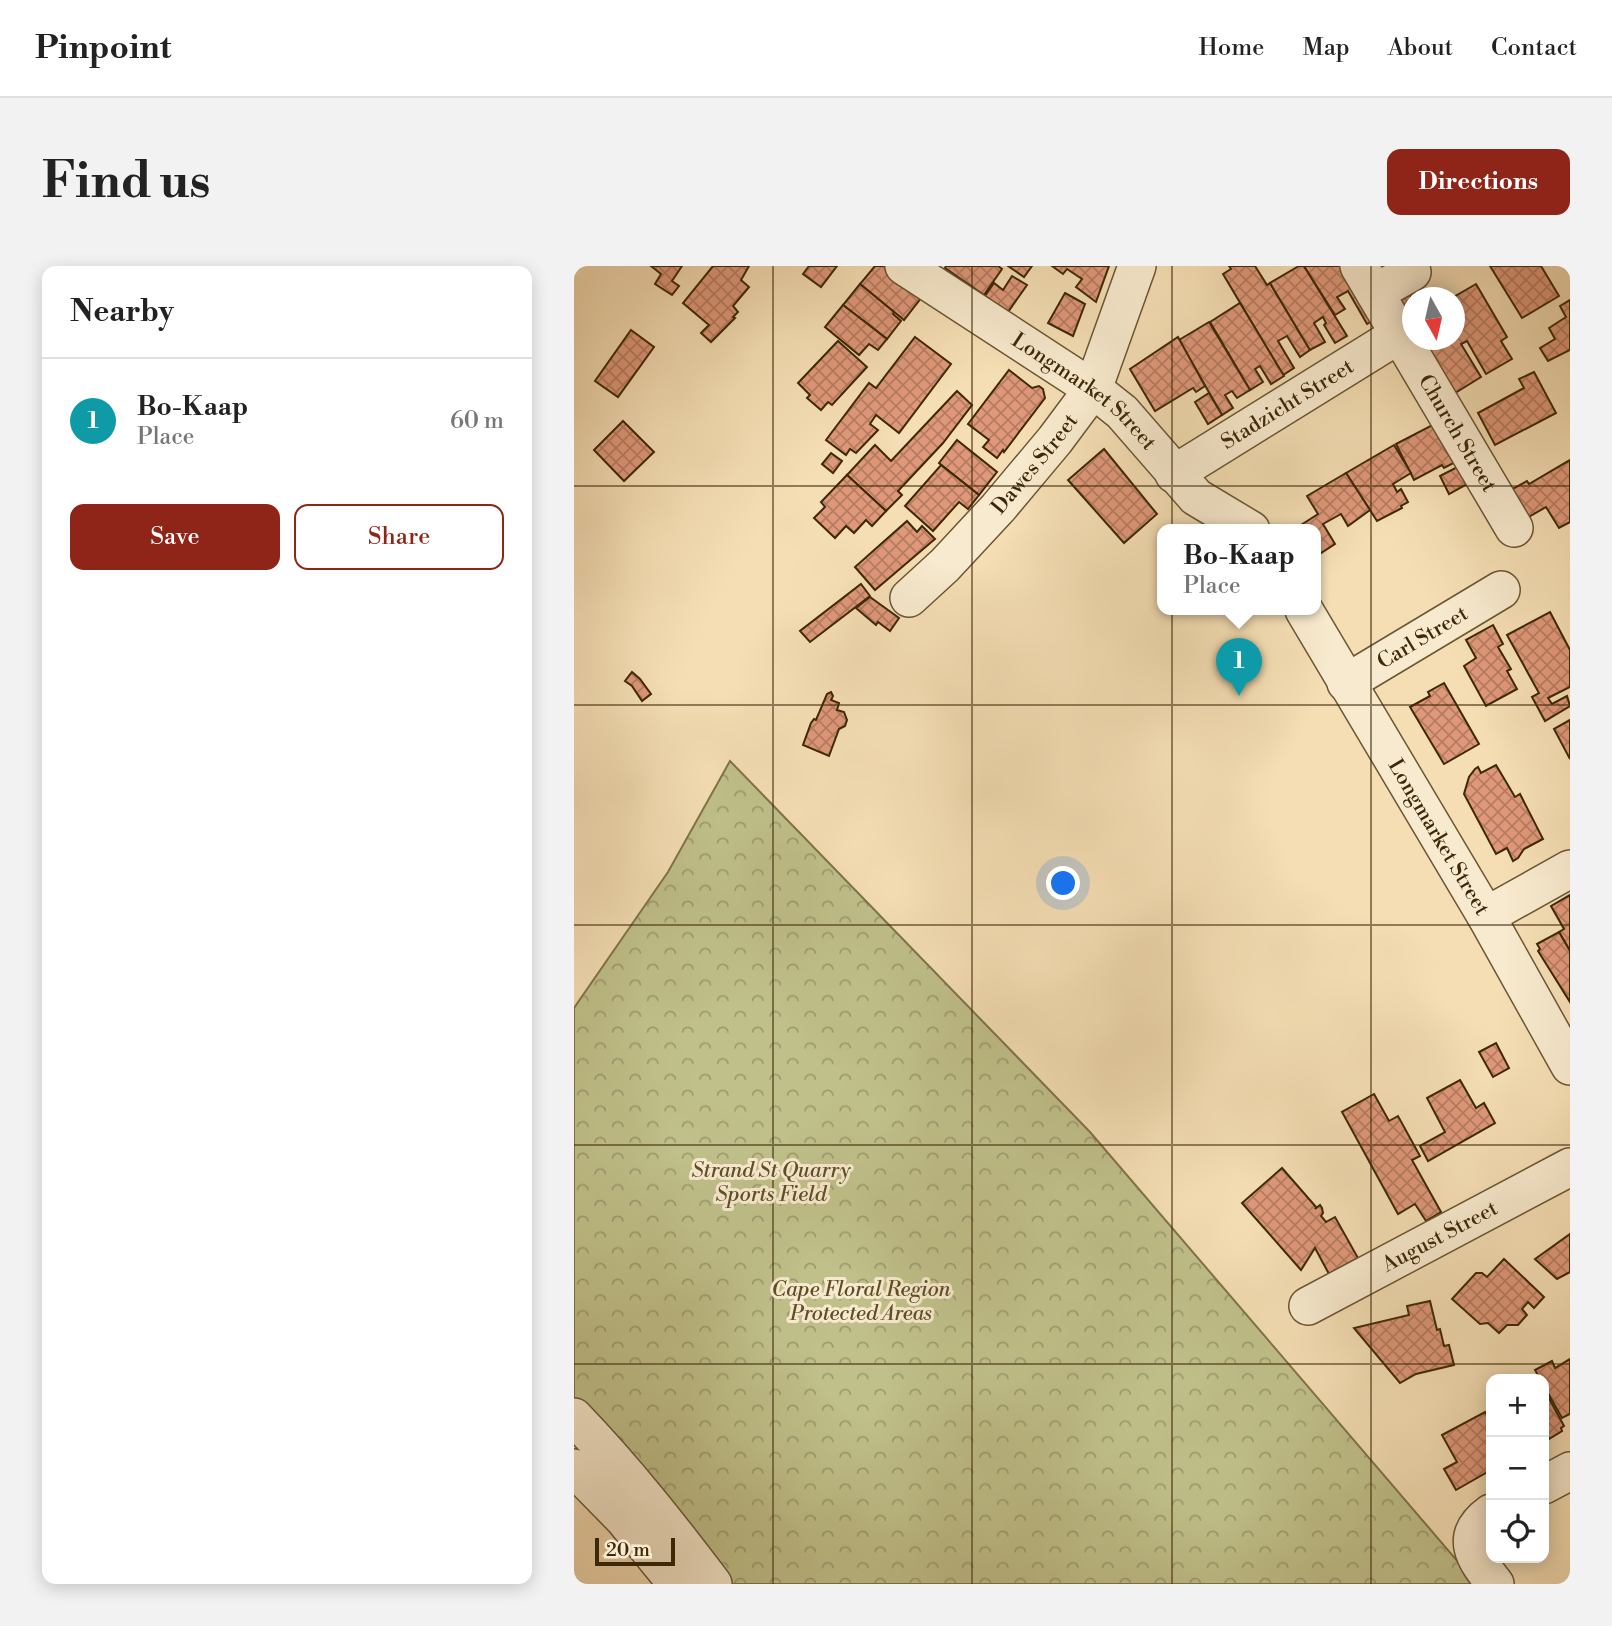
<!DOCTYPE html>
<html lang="en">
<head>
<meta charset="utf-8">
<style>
	body { margin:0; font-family:"Libre Bodoni",serif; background:#f2f2f2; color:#222 }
	.controls { position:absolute; right:21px; bottom:21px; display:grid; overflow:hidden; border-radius:14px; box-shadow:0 4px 18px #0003 }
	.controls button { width:63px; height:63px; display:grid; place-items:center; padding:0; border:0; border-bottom:2px solid #e0e0e0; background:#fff; color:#222; font:35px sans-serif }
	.compass { position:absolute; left:828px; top:21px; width:63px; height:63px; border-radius:50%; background:#fff; box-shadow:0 4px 18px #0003; rotate:172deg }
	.scale { position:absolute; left:21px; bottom:18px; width:80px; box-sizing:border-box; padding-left:7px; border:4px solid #3d2808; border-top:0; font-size:19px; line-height:24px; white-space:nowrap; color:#3d2808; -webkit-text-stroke:5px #f8eace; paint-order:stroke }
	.you { position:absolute; left:490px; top:618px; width:24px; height:24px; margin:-18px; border:5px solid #fff; border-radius:50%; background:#1a73e8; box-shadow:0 0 0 10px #1a73e833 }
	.badge { display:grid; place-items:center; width:46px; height:46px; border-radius:50%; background:#8f2418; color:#fff; font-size:23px; font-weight:700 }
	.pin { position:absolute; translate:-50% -58px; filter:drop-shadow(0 2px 4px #0008) }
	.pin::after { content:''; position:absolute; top:37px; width:24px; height:21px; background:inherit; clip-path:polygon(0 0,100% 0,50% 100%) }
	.popup { position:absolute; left:583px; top:258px; width:164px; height:91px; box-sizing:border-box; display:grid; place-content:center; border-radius:14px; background:#fff; filter:drop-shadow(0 2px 5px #0005); font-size:23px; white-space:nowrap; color:#767676 }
	.popup b { font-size:26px; color:#222 }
	.popup::after { content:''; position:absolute; left:50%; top:100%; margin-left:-14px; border:14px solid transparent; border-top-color:#fff }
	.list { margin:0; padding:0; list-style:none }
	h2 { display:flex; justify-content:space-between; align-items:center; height:91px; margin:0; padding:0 28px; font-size:30px }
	h2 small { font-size:23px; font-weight:400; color:#767676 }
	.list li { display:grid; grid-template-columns:46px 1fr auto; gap:21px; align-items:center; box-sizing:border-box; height:126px; padding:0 28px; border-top:2px solid #e0e0e0 }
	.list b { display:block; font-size:26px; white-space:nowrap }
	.list p { margin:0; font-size:23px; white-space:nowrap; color:#767676 }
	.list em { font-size:23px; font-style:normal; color:#767676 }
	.actions { display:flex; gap:14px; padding:21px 28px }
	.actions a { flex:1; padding:16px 0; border:2px solid #8f2418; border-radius:14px; text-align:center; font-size:24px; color:#8f2418 }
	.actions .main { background:#8f2418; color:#fff }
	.icon { flex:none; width:38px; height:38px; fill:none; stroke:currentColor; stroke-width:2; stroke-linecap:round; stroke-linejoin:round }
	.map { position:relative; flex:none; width:996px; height:1318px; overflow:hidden; border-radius:14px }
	header { display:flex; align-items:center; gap:42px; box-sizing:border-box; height:98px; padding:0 35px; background:#fff; border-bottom:2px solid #e0e0e0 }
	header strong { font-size:33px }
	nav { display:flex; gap:38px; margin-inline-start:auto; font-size:24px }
	.intro { display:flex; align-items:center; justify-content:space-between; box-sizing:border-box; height:168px; padding:0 42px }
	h1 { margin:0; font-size:49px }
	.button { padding:18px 32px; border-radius:14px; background:#8f2418; color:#fff; font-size:24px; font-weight:700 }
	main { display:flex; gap:42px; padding:0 42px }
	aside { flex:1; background:#fff; border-radius:14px; box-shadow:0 4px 18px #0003 }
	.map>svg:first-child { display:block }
</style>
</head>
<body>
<header>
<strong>Pinpoint</strong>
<nav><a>Home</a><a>Map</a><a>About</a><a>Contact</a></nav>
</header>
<div class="intro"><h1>Find us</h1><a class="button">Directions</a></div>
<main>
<aside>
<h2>Nearby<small></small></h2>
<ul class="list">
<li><span class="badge" style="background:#0f9aa8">1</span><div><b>Bo-Kaap</b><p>Place</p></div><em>60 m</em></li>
</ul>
<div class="actions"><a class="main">Save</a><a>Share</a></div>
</aside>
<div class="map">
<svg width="996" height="1318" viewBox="0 0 996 1318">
	<defs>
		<pattern id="forest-crowns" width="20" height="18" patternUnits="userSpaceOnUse" patternTransform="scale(1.75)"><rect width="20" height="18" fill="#c0c08a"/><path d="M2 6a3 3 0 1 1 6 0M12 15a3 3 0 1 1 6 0" fill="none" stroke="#9d9c6f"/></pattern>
		<pattern id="building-cross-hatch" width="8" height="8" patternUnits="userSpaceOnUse" patternTransform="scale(1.75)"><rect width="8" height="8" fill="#df9879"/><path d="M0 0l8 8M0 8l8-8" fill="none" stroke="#b67c61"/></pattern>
	</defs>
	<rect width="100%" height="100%" fill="#f5deb4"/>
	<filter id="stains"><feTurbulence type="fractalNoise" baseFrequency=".00286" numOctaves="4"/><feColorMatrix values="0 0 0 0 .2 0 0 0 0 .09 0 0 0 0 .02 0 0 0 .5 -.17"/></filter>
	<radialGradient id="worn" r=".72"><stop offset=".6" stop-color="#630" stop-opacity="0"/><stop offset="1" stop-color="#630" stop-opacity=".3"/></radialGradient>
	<!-- forest -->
	<path fill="url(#forest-crowns)" stroke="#7e7449" stroke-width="2" d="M156 495 516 866 903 1318H153L0 1141V742L94 606Z"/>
	<!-- building -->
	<g fill="url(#building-cross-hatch)" stroke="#3d2808" stroke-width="2">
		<path d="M77 0H108L98 15 105 20 98 29 81 18 87 8Z"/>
		<path d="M139 0H175L167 14 175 21 159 40 164 46 159 51 161 52 137 76 127 67 135 59 109 37Z"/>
		<path d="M235 0H263L247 21 229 8Z"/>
		<path d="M301 0H312L351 27 330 54 286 18Z"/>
		<path d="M372 0H424L428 3 410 29 371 2Z"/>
		<path d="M434 0H458L450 11Z"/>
		<path d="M478 0H535L522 36 502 21 508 13 493 3 489 8Z"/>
		<path d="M655 0H681L693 19 696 17 736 84 726 91 713 70 704 75 720 102 709 109 649 8 657 3Z"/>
		<path d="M725 0H730L773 70 761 77 750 59 752 57 749 51 740 57 751 76 736 84 696 17Z"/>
		<path d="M730 0H777L807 50 793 58 774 25 763 31 771 43 761 49Z"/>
		<path d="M916 0H967L985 30 948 52Z"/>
		<path d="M438 10 453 19 434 46 411 30 420 17 429 24Z"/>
		<path d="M286 18 320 46 319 48 327 55 313 73 269 39Z"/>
		<path d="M902 18 933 71 927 75 938 93 912 108 893 75 887 78 907 111 878 129 839 74H880V32H878Z"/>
		<path d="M834 25 838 32V73L816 35Z"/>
		<path d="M491 27 511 38 499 70 474 57Z"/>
		<path d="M996 34V84L974 95 966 82 981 73 975 62 992 51 986 40Z"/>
		<path d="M666 37 710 110 697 118 686 100 681 103 689 116 676 124 636 56Z"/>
		<path d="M269 39 313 73 304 84 295 78 285 89 251 61Z"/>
		<path d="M635 56 676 124 663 132 658 125 651 129 659 142 648 149 605 74Z"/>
		<path d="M57 64 80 81 44 131 21 115Z"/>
		<path d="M341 71 377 98 325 167 302 149 296 158 304 164 282 187 276 183 272 189 252 174 295 117 302 122Z"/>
		<path d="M604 71 631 120 622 126 619 122 581 145 556 103Z"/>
		<path d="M264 75 293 101 258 139 254 136 247 144 233 132 236 129 224 117Z"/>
		<path d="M435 104 458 122 465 120 469 123 471 132 430 186 429 184 423 192 409 181 415 174 394 158Z"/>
		<path d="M960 106 982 147 921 179 904 147 950 122 945 113Z"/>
		<path d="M383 125 398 139 369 177 324 225 328 229 312 245 273 209 301 179 317 195Z"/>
		<path d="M635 127 648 149 634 158 621 136Z"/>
		<path d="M870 153 891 191 870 202 868 199 840 214 822 178Z"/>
		<path d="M49 155 80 186 50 215 20 184Z"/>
		<path d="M383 174 423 206 405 229 365 197Z"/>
		<path d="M820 179 837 207 819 218 823 226 827 223 834 236 827 240 828 242 803 255 772 207Z"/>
		<path d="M530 183 583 248 550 277 494 214Z"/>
		<path d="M257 187 268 195 259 207 248 198Z"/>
		<path d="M996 194V256L985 262 972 241 953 252 937 224 953 215 955 218Z"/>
		<path d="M893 196 902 213 875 228 866 210Z"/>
		<path d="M367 199 405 229 394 243 385 236 359 265 331 240Z"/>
		<path d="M772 207 796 244 774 260 767 248 749 258 761 278 744 289 742 285V264H730L727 259 744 248 733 230Z"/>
		<path d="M273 209 312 245 298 260 292 254 280 267 272 260 261 272 240 252 251 241 247 236Z"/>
		<path d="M333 255 343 266 348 260 361 273 301 324 281 301Z"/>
		<path d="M287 318 296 330 236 376 226 365Z"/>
		<path d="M296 331 325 352 316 365 304 356 302 359 282 342Z"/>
		<path d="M976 346 996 384V421L974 432 978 438 993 430 996 440 971 455 958 431 965 427 933 369Z"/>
		<path d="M919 359 929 378 924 381 937 403 933 405 943 423 912 440 890 400 902 392 892 374Z"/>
		<path d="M58 406 66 413 77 428 68 435 58 420 51 415Z"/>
		<path d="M870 417 905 478 870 498 836 441 856 430 854 426Z"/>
		<path d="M257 426 259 430 257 434 265 437 263 444 270 446 273 454 271 460 265 463 255 490 229 479 237 457 240 453 242 454 253 428Z"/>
		<path d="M996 454V493L980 463Z"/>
		<path d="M922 499 941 531 946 528 969 573 950 583 944 592 939 595 933 582 922 588 890 528 895 511 901 503 904 501 907 507Z"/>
		<path d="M996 629V685L985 666 990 663 977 640Z"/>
		<path d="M985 666 996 685V736L964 685 966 683 963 678Z"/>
		<path d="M922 777 935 802 919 811 905 786Z"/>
		<path d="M886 814 902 842 910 837 921 857 854 895 846 880 871 866 853 832Z"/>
		<path d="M800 828 815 855 824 850 846 890 838 894 867 946 852 955 841 938 824 948 768 846Z"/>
		<path d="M708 902 742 941 741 943 746 939 748 942 749 947 747 950 752 956 761 951 784 992 755 1008 741 982 727 1004 668 937Z"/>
		<path d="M996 968V1006L983 1013 961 993Z"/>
		<path d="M930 993 970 1031 960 1042 954 1036 948 1043 953 1049 944 1059H933L925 1067 914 1057 906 1058 878 1033 902 1007H908L913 1011Z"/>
		<path d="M856 1035 863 1064 866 1063 870 1080 875 1079 880 1099 842 1108 826 1117 780 1062 835 1049 833 1040Z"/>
		<path d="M996 1093V1148L988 1152 970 1120V1113H966L961 1104 978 1095 981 1102Z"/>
		<path d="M970 1123 990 1160 987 1162 988 1165 975 1173 974 1170 970 1172Z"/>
		<path d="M911 1146 917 1156V1204L882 1224 870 1203 883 1196 868 1169Z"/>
	</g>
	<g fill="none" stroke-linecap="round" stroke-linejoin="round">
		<defs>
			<g id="minor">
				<path id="s1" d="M330 0 519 123 548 146 622 231 677 264"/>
				<path id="s2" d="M785 0 940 262"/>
				<path d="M801 27 838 6"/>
				<path id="s3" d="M600 208 826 68"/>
				<path id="s4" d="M335 332 371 299 424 242 481 174 519 123 563 0"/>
				<path id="s5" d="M730 344 912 650 996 800"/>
				<path id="s6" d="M772 417 927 324"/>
				<path d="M912 650 996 603"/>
				<path id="s7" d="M734 1040 996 901"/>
				<path d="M0 1151C51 1204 95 1260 139 1318"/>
				<path d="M0 1202 50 1253 103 1318"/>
				<path d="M970 1219 996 1205"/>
				<path d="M917 1247C884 1271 901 1293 921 1318"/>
			</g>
		</defs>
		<!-- minor casing -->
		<use href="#minor" stroke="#6b5633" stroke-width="40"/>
		<!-- minor -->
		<use href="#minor" stroke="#f8eace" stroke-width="37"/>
	</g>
	<!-- grid -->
	<path fill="none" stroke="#3d2808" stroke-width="2" stroke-opacity="0.55" d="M199 0V1318M398 0V1318M598 0V1318M797 0V1318M0 220H996M0 439H996M0 659H996M0 879H996M0 1098H996"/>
	<g text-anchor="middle" stroke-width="6" stroke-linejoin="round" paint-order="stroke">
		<!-- street labels -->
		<g font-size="21" fill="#3d2808" stroke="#f8eace">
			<text dy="7" stroke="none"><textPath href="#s1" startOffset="220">Longmarket Street</textPath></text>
			<text dy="7" stroke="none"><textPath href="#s3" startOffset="133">Stadzicht Street</textPath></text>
			<text dy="7" stroke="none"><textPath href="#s2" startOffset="194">Church Street</textPath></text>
			<text dy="7" stroke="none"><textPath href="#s4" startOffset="184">Dawes Street</textPath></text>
			<text dy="7" stroke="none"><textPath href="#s6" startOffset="89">Carl Street</textPath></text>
			<text dy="7" stroke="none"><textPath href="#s5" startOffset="264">Longmarket Street</textPath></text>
			<text dy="7" stroke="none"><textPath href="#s7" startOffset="149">August Street</textPath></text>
		</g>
		<!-- park labels -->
		<g font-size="21" font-style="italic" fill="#5e4e28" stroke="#f8eace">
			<text x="197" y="911">Strand St Quarry<tspan x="197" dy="24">Sports Field</tspan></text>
			<text x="287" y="1030">Cape Floral Region<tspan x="287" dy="24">Protected Areas</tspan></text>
		</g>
	</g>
	<rect width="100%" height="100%" filter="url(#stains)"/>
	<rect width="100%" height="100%" fill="url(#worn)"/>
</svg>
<div class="controls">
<button>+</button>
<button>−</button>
<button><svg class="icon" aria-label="locate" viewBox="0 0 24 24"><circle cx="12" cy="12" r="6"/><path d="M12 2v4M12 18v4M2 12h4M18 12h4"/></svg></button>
</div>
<svg class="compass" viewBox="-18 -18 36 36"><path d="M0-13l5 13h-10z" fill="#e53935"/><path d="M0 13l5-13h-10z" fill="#767676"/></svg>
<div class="scale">20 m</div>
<div class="you"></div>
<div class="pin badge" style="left:665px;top:430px;background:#0f9aa8">1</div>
<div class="popup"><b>Bo-Kaap</b>Place</div>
</div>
</main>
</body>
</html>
